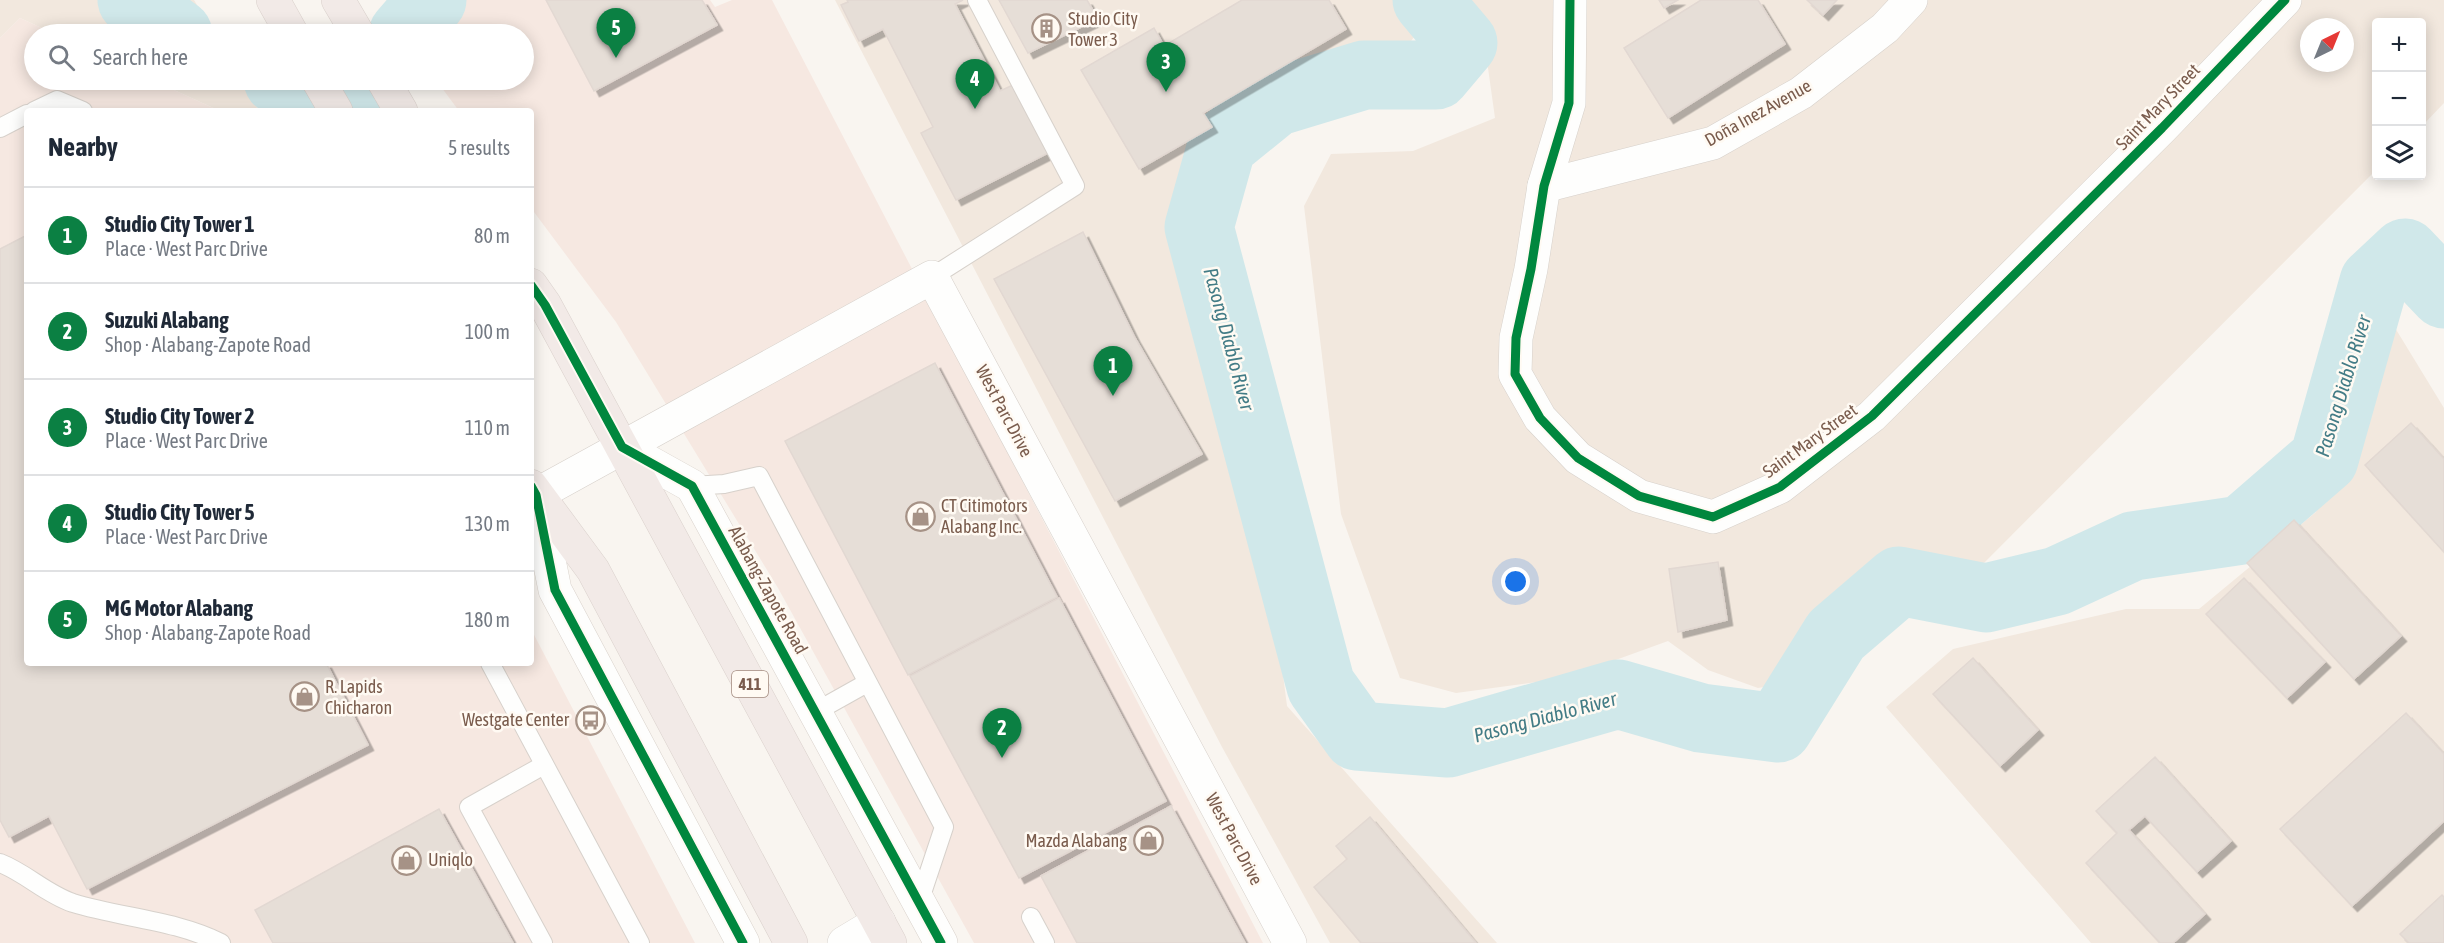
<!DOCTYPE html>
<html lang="en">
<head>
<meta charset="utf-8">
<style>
	body { margin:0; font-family:"Asap Condensed",sans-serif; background:#f2f2f3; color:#1f2937 }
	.controls { position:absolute; right:18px; top:18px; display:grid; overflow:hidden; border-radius:6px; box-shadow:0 3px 15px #0003 }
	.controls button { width:54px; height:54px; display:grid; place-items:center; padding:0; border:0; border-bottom:2px solid #e0e1e3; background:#fff; color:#1f2937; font:30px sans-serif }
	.compass { position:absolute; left:2300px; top:18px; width:54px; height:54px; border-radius:50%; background:#fff; box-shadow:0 3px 15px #0003; rotate:43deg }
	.you { position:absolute; left:1516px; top:582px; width:21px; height:21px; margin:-15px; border:4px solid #fff; border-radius:50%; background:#1a73e8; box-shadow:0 0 0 9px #1a73e833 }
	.badge { display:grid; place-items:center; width:39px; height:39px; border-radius:50%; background:#0b8043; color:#fff; font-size:20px; font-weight:700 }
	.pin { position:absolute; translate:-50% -50px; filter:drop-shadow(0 2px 3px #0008) }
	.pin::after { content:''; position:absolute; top:32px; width:21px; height:18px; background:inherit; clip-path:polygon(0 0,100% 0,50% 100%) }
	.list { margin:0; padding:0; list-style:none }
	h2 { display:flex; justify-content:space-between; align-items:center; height:78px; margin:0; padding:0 24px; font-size:26px }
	h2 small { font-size:20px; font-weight:400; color:#747a83 }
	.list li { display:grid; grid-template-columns:39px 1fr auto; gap:18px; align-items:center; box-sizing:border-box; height:96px; padding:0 24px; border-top:2px solid #e0e1e3 }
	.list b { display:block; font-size:22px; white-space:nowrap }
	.list p { margin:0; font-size:20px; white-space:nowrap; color:#747a83 }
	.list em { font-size:20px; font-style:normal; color:#747a83 }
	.icon { flex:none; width:33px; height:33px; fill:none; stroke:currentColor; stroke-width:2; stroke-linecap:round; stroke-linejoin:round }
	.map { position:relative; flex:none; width:2444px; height:943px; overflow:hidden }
	.search { position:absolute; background:#fff; box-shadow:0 3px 15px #0003; left:24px; top:24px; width:510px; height:66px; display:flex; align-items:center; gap:15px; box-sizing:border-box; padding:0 21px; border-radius:33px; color:#747a83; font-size:22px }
	.panel { position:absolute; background:#fff; box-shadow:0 3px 15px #0003; left:24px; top:108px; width:510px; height:558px; border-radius:6px }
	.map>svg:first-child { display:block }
</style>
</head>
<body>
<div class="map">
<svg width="2444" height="943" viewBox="0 0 2444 943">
	<defs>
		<filter id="shadow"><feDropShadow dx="5.5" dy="5.5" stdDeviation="0" flood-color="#0004"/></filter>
	</defs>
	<rect width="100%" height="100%" fill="#f9f5f0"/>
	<!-- residential -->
	<g fill="#f2e8de" fill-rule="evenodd">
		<path d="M0 0H194L214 34H55L20 18 0 38Z"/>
		<path d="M835 0H1401L1414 15V37L1400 56 1369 61 1319 60 1277 71 1230 106 1205 141 1189 213 1220 359 1265 535 1287 706 1497 943H1330L1222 747Z"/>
		<path d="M1458 0H2444V103L2422 126V22H2376V170L1977 570 1868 563 1825 621 1790 682 1758 688 1708 670 1668 641 1566 678 1456 693 1400 678 1341 514 1304 206 1331 154 1413 151 1495 118 1482 25ZM2309 27H2345V63H2309Z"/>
		<path d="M152 80H240L259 111H220Z"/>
		<path d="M2389 318 2444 408V943H2091L1886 707 1953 649 2126 609H2199L2316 512 2369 327Z"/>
	</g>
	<!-- commercial -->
	<g fill="#f6e8e1">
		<path d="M465 0H710L715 7 732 0H772L1263 943H974L778 588 616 322 531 208V111H459L436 80H524V34H432Z"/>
		<path d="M20 18 55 34H34V80H152L220 111H27V663H531V629L695 943H0V38Z"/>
	</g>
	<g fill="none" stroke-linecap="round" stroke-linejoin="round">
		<!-- river -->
		<g stroke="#d0e8ea" stroke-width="69">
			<path d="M132 0 178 34"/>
			<path d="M1427 0 1463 43 1436 75H1364L1275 102 1222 145 1199 227 1321 686 1357 736 1448 743 1618 694 1701 718 1778 728 1836 635 1899 581 1986 598 2057 581 2133 546 2242 530 2324 459 2374 282 2405 253 2444 294"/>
			<path d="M403 34 432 0"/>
			<path d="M278 80 352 88 361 80"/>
		</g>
	</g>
	<!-- building -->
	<g fill="#e6ded7" stroke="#e2d8d2" stroke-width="1.5" filter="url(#shadow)">
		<path d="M546 0H702L717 25 594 91Z"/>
		<path d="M847 0H963L955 4 1000 91 1013 85 1048 153 956 200 921 133 933 127 883 29 859 41 841 5 848 2Z"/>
		<path d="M999 0H1087L1098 19 1028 53Z"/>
		<path d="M1242 0H1329L1346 29 1203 113 1212 127 1139 169 1081 70 1154 28 1164 46Z"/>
		<path d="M1659 0H1678L1664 8Z"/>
		<path d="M1701 0H1758L1785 44 1668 118 1624 48Z"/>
		<path d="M1807 0H1837L1823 15Z"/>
		<path d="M1083 232 1135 338 1202 454 1115 501 994 279Z"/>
		<path d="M27 235V663H326L368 745 87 889 49 816 9 837 0 820V249Z"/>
		<path d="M935 363 1057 597 908 675 785 441Z"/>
		<path d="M2411 423 2444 459V552L2365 465Z"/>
		<path d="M2294 520 2401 636 2354 679 2247 563Z"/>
		<path d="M1718 562 1727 620 1678 632 1669 569Z"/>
		<path d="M2244 578 2325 662 2287 698 2206 614Z"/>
		<path d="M1059 598 1166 801 1019 878 910 676Z"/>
		<path d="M1973 658 2038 730 2000 766 1933 694Z"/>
		<path d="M2406 713 2444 754V821L2352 906 2280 829Z"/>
		<path d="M2155 757 2231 841 2197 872 2145 816 2129 830 2205 914 2173 943H2160L2086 863 2117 833 2096 811Z"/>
		<path d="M1171 806 1245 943H1077L1041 876Z"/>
		<path d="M439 809 513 943H273L255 910Z"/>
		<path d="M1370 817 1476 943H1361L1314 887 1347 859 1336 846Z"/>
		<path d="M2442 895 2444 897V943H2409L2400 934Z"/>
	</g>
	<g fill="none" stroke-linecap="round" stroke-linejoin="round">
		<defs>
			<g id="lane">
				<path d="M34 111 57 100 83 111"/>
				<path d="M0 128 27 114"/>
				<path d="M932 277 1075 186 977 0"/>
				<path d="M692 486 724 484 759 476 944 827 919 902"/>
				<path d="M490 663 640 943"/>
				<path d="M817 711 867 683"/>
				<path d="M0 863C26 873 46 894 73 903 122 918 175 920 221 943"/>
				<path d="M1031 917 1045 943"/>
				<path d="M543 943 469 807 544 765"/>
			</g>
			<g id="street">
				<path d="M1570 0 1569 103 1544 186 1531 269 1516 338 1515 374 1540 418 1578 458 1639 496 1713 517 1780 487 1872 416 2162 128 2285 0"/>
				<path d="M1544 186 1713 143 1801 93 1885 28 1911 0"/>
				<path d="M536 495 932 277 1290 943"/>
				<path d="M844 943 879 922"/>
			</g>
			<g id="secondary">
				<path d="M622 447 692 486 941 943"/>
				<path d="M536 495 555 590 743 943"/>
			</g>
			<g id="highway">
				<path d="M273 0 292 34"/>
				<path d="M338 0 358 34"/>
				<path d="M318 80 336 111"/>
				<path d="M383 80 401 111"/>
				<path d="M531 285 545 305 890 943"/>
				<path d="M531 486 593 570 791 943"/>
			</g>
		</defs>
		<!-- lane casing -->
		<use href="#lane" stroke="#d7d1cb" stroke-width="20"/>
		<!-- street casing -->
		<use href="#street" stroke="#d7d1cb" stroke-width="34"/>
		<!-- secondary casing -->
		<use href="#secondary" stroke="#d9d2cb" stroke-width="34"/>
		<!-- highway casing -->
		<use href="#highway" stroke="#dad1cc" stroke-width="34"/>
		<!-- lane -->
		<use href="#lane" stroke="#fefefd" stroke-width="18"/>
		<!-- street -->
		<use href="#street" stroke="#fefefd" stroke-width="33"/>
		<!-- secondary -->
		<use href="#secondary" stroke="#fefefd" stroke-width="33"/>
		<!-- highway -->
		<use href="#highway" stroke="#f2eae7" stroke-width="33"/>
		<defs>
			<g id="cycleway">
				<path d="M1570 0 1569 103 1544 186 1531 269 1516 338 1515 374 1540 418 1578 458 1639 496 1713 517 1780 487 1872 416 2162 128 2285 0"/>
				<path d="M531 285 545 305 622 447 692 486 941 943"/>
				<path d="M531 486 536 495 555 590 743 943"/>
			</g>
		</defs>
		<!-- cycleway casing -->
		<use href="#cycleway" stroke="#fffaf3" stroke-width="13"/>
		<!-- cycleway -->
		<use href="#cycleway" stroke="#00873e" stroke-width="9"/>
	</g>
	<!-- icons -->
	<defs>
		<symbol id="building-ring" viewBox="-11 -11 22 22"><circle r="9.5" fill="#fffaf3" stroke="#a69286" stroke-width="1.5"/><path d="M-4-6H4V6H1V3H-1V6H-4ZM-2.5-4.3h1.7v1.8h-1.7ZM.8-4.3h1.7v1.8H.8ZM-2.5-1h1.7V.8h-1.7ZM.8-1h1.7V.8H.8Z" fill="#a69286"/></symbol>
		<symbol id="shop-ring" viewBox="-11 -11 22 22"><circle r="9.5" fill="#fffaf3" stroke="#a69286" stroke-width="1.5"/><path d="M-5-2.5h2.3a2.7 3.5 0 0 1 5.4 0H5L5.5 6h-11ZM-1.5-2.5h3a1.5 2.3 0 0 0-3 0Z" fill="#a69286"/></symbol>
		<symbol id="bus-ring" viewBox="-11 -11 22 22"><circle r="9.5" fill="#fffaf3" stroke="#a69286" stroke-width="1.5"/><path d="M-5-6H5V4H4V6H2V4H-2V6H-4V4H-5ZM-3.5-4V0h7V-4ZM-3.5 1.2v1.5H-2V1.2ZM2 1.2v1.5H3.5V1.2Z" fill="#a69286"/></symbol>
	</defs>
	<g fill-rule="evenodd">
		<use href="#building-ring" x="1030" y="12" width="33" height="33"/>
		<use href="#shop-ring" x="904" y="500" width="33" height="33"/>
		<use href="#shop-ring" x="288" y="680" width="33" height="33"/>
		<use href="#bus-ring" x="574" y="704" width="33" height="33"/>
		<use href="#shop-ring" x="1132" y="824" width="33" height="33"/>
		<use href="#shop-ring" x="390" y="844" width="33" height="33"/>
	</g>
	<g text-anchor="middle" stroke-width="5" stroke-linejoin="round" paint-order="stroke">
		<!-- shield labels -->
		<rect fill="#fffaf3" stroke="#a28b7f" stroke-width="1.5" x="732" y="671" width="36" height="26" rx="4.5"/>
		<g font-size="16" font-weight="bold" fill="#7a5c4d">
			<text x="750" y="690">411</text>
		</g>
		<!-- poi labels -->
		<g font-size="18" fill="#7a5c4d" stroke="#fffaf3" text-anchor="start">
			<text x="1068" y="25">Studio City<tspan x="1068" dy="21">Tower 3</tspan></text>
			<text x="941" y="512">CT Citimotors<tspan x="941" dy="21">Alabang Inc.</tspan></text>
			<text x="325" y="693">R. Lapids<tspan x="325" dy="21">Chicharon</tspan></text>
			<text x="569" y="726" text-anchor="end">Westgate Center</text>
			<text x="1127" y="847" text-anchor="end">Mazda Alabang</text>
			<text x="428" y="866">Uniqlo</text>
		</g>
		<!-- street labels -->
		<g font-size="18" fill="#7a5c4d" stroke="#fffaf3">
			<text transform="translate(2158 107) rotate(-46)" y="6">Saint Mary Street</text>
			<text transform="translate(1758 113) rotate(-29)" y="6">Doña Inez Avenue</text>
			<text transform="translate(1004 411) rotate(62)" y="6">West Parc Drive</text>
			<text transform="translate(1810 441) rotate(-36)" y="6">Saint Mary Street</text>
			<text transform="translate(768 590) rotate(61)" y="6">Alabang-Zapote Road</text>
			<text transform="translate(1234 839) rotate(62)" y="6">West Parc Drive</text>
		</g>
		<!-- water labels -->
		<g font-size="20" font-style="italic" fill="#437c86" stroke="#fffaf3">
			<text transform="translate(1229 339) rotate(75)" y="7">Pasong Diablo River</text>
			<text transform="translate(2343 386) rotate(-73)" y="7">Pasong Diablo River</text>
			<text transform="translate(1545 717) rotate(-15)" y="7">Pasong Diablo River</text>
		</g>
	</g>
</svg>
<div class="controls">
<button>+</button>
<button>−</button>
<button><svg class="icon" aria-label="layers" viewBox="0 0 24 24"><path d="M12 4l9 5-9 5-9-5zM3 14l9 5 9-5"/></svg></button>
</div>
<svg class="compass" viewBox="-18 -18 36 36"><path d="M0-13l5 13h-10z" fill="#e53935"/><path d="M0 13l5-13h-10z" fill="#747a83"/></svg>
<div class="you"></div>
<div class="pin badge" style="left:1113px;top:396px">1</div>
<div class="pin badge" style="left:1002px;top:758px">2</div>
<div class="pin badge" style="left:1166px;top:92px">3</div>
<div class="pin badge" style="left:975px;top:109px">4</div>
<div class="pin badge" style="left:616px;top:58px">5</div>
<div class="search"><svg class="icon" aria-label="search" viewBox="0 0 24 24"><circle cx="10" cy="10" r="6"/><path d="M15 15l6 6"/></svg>Search here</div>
<section class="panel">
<h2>Nearby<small>5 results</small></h2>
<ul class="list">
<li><span class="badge">1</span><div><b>Studio City Tower 1</b><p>Place · West Parc Drive</p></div><em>80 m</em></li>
<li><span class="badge">2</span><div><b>Suzuki Alabang</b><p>Shop · Alabang-Zapote Road</p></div><em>100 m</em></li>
<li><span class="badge">3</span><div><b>Studio City Tower 2</b><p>Place · West Parc Drive</p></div><em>110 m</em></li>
<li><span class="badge">4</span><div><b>Studio City Tower 5</b><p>Place · West Parc Drive</p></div><em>130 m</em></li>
<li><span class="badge">5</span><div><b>MG Motor Alabang</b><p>Shop · Alabang-Zapote Road</p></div><em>180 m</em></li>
</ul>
</section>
</div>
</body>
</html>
